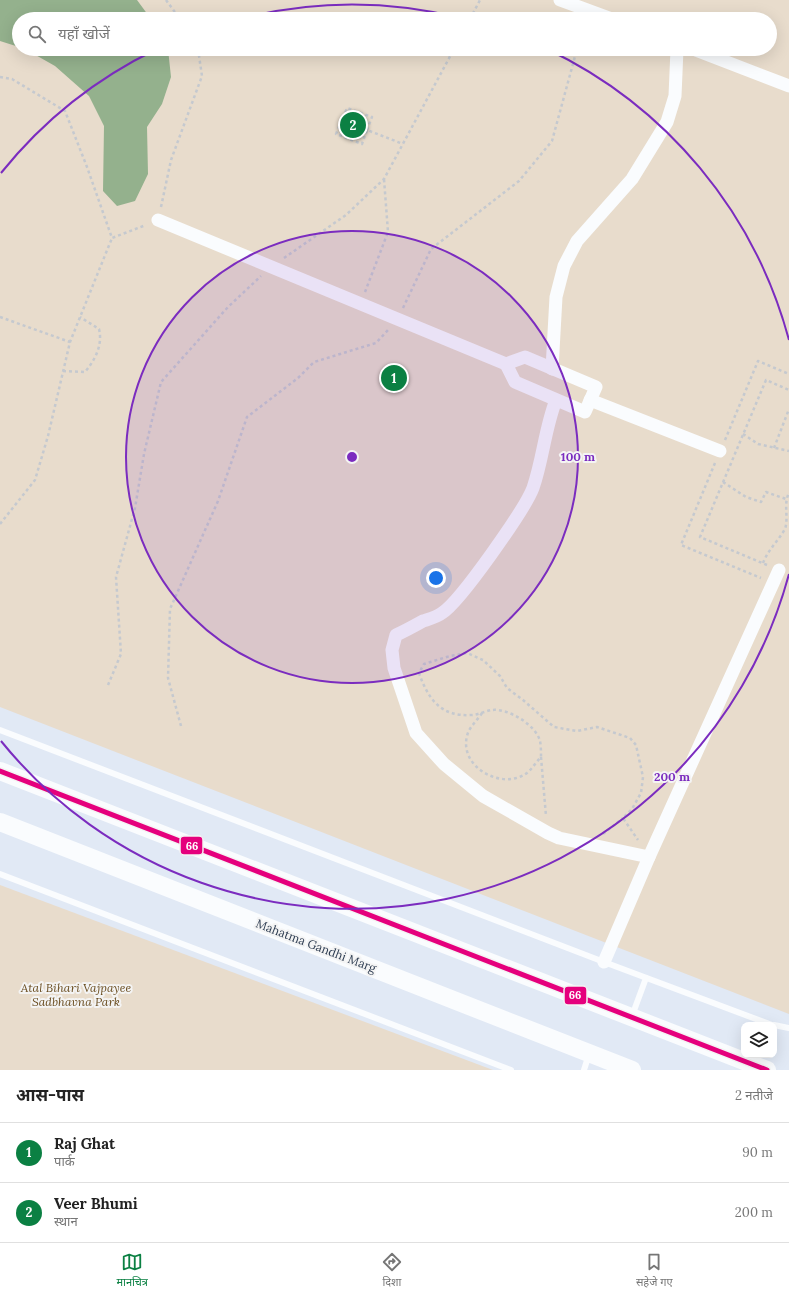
<!DOCTYPE html>
<html lang="hi">
<head>
<meta charset="utf-8">
<style>
	body { margin:0; font-family:Lora,"Noto Sans Devanagari",serif; background:#f6f6f6; color:#222 }
	.controls { position:absolute; right:12px; bottom:12px; display:grid; overflow:hidden; border-radius:8px; box-shadow:0 4px 16px #0002 }
	.controls button { width:36px; height:36px; display:grid; place-items:center; padding:0; border:0; border-bottom:1px solid #e0e0e0; background:#fff; color:#222; font:20px sans-serif }
	.you { position:absolute; left:436px; top:578px; width:14px; height:14px; margin:-10px; border:3px solid #fff; border-radius:50%; background:#1a73e8; box-shadow:0 0 0 6px #1a73e833 }
	.badge { display:grid; place-items:center; width:26px; height:26px; border-radius:50%; background:#0b8043; color:#fff; font-size:13px; font-weight:700 }
	.pin { position:absolute; translate:-50% -50%; border:2px solid #fff; box-shadow:0 1px 4px #0006 }
	.list { margin:0; padding:0; list-style:none }
	h2 { display:flex; justify-content:space-between; align-items:center; height:52px; margin:0; padding:0 16px; font-size:17px }
	h2 small { font-size:13px; font-weight:400; color:#767676 }
	.list li { display:grid; grid-template-columns:26px 1fr auto; gap:12px; align-items:center; box-sizing:border-box; height:60px; padding:0 16px; border-top:1px solid #e0e0e0 }
	.list b { display:block; font-size:15px; white-space:nowrap }
	.list p { margin:0; font-size:13px; white-space:nowrap; color:#767676 }
	.list em { font-size:13px; font-style:normal; color:#767676 }
	.icon { flex:none; width:22px; height:22px; fill:none; stroke:currentColor; stroke-width:2; stroke-linecap:round; stroke-linejoin:round }
	.map { position:relative; flex:none; width:789px; height:1070px; overflow:hidden }
	.search { position:absolute; background:#fff; box-shadow:0 4px 16px #0002; left:12px; right:12px; top:12px; height:44px; display:flex; align-items:center; gap:10px; box-sizing:border-box; padding:0 14px; border-radius:22px; color:#767676; font-size:15px }
	.sheet { height:172px; background:#fff }
	nav { display:flex; justify-content:space-around; align-items:center; box-sizing:border-box; height:56px; border-top:1px solid #e0e0e0; background:#fff; font-size:11px; color:#767676 }
	nav a { display:grid; justify-items:center; gap:2px }
	nav .on { color:#0b8043 }
	.map>svg:first-child { display:block }
</style>
</head>
<body>
<div class="map">
<svg width="789" height="1070" viewBox="0 0 789 1070">
	<rect width="100%" height="100%" fill="#e1e9f5"/>
	<!-- green -->
	<g fill="#e8dccc" fill-rule="evenodd">
		<path d="M0 0H789V1014L0 707ZM19 19H770V49H19Z"/>
		<path d="M0 885 493 1070H0Z"/>
	</g>
	<!-- water -->
	<g fill="#94b18d">
		<path d="M0 0H137L151 19H19V47L0 41Z"/>
		<path d="M25 49H168L171 77 162 104 147 127 148 174 135 201 117 206 103 191 104 126 89 96 55 66Z"/>
	</g>
	<!-- building -->
	<path fill="#8395a2" d="M347 113 366 120 359 138 340 131Z"/>
	<g fill="none" stroke-linecap="round" stroke-linejoin="round">
		<!-- path -->
		<g stroke="#c5c9cf" stroke-width="2.5" stroke-dasharray="3 3" stroke-linecap="butt">
			<path d="M166 0 180 19"/>
			<path d="M470 19 480 0"/>
			<path d="M0 77 12 79 65 111 87 167 112 238 146 225"/>
			<path d="M367 130 372 117 347 108 336 134 362 144 367 130 403 144"/>
			<path d="M161 207 171 160 202 76 198 49"/>
			<path d="M284 258 346 215 384 179 454 49"/>
			<path d="M365 292 388 232 384 179"/>
			<path d="M403 308 431 249 519 181 552 141 577 49"/>
			<path d="M0 317 70 342"/>
			<path d="M63 371 85 372C95 360 103 345 99 329L80 317"/>
			<path d="M743 434 758 444 789 451"/>
			<path d="M725 440 758 361 789 374"/>
			<path d="M774 448 789 409"/>
			<path d="M715 463 681 545 761 578"/>
			<path d="M723 482 746 497 761 502 766 492 786 499"/>
			<path d="M0 524 35 480 48 436 70 342 112 238"/>
			<path d="M763 563C768 550 778 541 785 529 789 517 783 504 789 493"/>
			<path d="M767 565 700 537 766 380 789 390"/>
			<path d="M108 685 121 654 116 577 135 508 144 454 161 382 228 307 261 276"/>
			<path d="M482 713C477 721 469 727 467 736 459 767 502 791 527 773 532 769 536 762 541 757 541 752 541 746 540 741 536 725 508 708 492 710 485 711 478 715 471 715 441 717 428 699 419 673L424 664 450 656 467 653 483 660 500 676 507 688 523 700 554 727 577 731 597 727 630 738 636 745 643 777 641 793 632 809 623 818 638 840"/>
			<path d="M181 726 168 678 170 609 218 501 247 417 298 378 314 362 376 343 388 330"/>
			<path d="M541 757 546 816"/>
			<path d="M603 834 623 818"/>
		</g>
		<!-- lane -->
		<g stroke="#fafcfe" stroke-width="6">
			<path d="M0 730 604 962 772 1025"/>
			<path d="M0 874 511 1070"/>
			<path d="M632 1016 646 978"/>
			<path d="M774 1025 789 1028"/>
			<path d="M584 1070 589 1054"/>
		</g>
		<!-- street -->
		<g stroke="#fafcfe" stroke-width="13">
			<path d="M560 0 612 19"/>
			<path d="M693 49 789 86"/>
			<path d="M158 220 506 364"/>
			<path d="M525 357 596 387 585 412 515 382 506 364Z"/>
			<path d="M552 369 556 297 564 266 577 241 632 179 667 122 675 96 677 49"/>
			<path d="M556 400C545 428 543 459 533 488 525 509 460 602 442 613 437 617 429 619 423 621 414 626 405 631 396 635L392 650 394 668 416 733 444 764 483 796 548 833 559 838 649 857"/>
			<path d="M590 400 720 451"/>
			<path d="M604 962 649 857 779 570"/>
		</g>
		<!-- secondary -->
		<g stroke="#fafcfe" stroke-width="18">
			<path d="M0 771 767 1070"/>
			<path d="M0 822 632 1070"/>
		</g>
		<defs>
			<path id="bus-1" d="M0 771 767 1070"/>
		</defs>
		<!-- bus-1 casing -->
		<use href="#bus-1" stroke="#f4f4f4" stroke-width="8"/>
		<!-- bus-1 -->
		<use href="#bus-1" stroke="#e5007d" stroke-width="5"/>
	</g>
	<!-- distance rings -->
	<circle cx="352" cy="457" r="226" fill="#7b2cbf" fill-opacity=".12"/>
	<g fill="none" stroke="#7b2cbf" stroke-width="2">
		<circle cx="352" cy="457" r="226"/>
		<path d="M789 574A452 452 0 0 1 1 741M1 173A452 452 0 0 1 157 49M243 18A452 452 0 0 1 461 18M547 49A452 452 0 0 1 789 340"/>
	</g>
	<g text-anchor="middle" stroke-width="4" stroke-linejoin="round" paint-order="stroke">
		<!-- street labels -->
		<g font-size="12" fill="#2c3b50" stroke="#f4f4f4">
			<text transform="translate(316 946) rotate(21)" y="4">Mahatma Gandhi Marg</text>
		</g>
		<!-- park labels -->
		<g font-size="12" font-style="italic" fill="#6b4e21" stroke="#f4f4f4">
			<text x="76" y="992">Atal Bihari Vajpayee<tspan x="76" dy="14">Sadbhavna Park</tspan></text>
		</g>
	</g>
	<circle cx="352" cy="457" r="6" fill="#7b2cbf" stroke="#f4f4f4" stroke-width="2"/>
	<g font-size="12" text-anchor="middle" font-weight="bold" fill="#7b2cbf" stroke="#f4f4f4" stroke-width="4" stroke-linejoin="round" paint-order="stroke">
		<text x="578" y="461">100 m</text>
		<text x="672" y="781">200 m</text>
	</g>
	<g stroke="#f4f4f4" stroke-width="1.5">
		<rect x="180" y="836" width="23" height="19" rx="4" fill="#e5007d"/>
		<rect x="564" y="986" width="23" height="19" rx="4" fill="#e5007d"/>
	</g>
	<g font-size="11" text-anchor="middle" font-weight="bold" fill="#fff">
		<text x="192" y="850">66</text>
		<text x="575" y="999">66</text>
	</g>
</svg>
<div class="controls">
<button><svg class="icon" aria-label="layers" viewBox="0 0 24 24"><path d="M12 4l9 5-9 5-9-5zM3 14l9 5 9-5"/></svg></button>
</div>
<div class="you"></div>
<div class="pin badge" style="left:394px;top:378px">1</div>
<div class="pin badge" style="left:353px;top:125px">2</div>
<div class="search"><svg class="icon" aria-label="search" viewBox="0 0 24 24"><circle cx="10" cy="10" r="6"/><path d="M15 15l6 6"/></svg>यहाँ खोजें</div>
</div>
<section class="sheet">
<h2>आस-पास<small>2 नतीजे</small></h2>
<ul class="list">
<li><span class="badge">1</span><div><b>Raj Ghat</b><p>पार्क</p></div><em>90 m</em></li>
<li><span class="badge">2</span><div><b>Veer Bhumi</b><p>स्थान</p></div><em>200 m</em></li>
</ul>
</section>
<nav>
<a class="on"><svg class="icon" aria-label="map" viewBox="0 0 24 24"><path d="M3 6l6-2 6 2 6-2v14l-6 2-6-2-6 2zM9 4v14M15 6v14"/></svg>मानचित्र</a>
<a><svg class="icon" aria-label="directions" viewBox="0 0 24 24"><path d="M12 3l9 9-9 9-9-9zM9 14v-3h6M13 9l2 2-2 2"/></svg>दिशा</a>
<a><svg class="icon" aria-label="saved" viewBox="0 0 24 24"><path d="M7 4h10v16l-5-4-5 4z"/></svg>सहेजे गए</a>
</nav>
</body>
</html>
